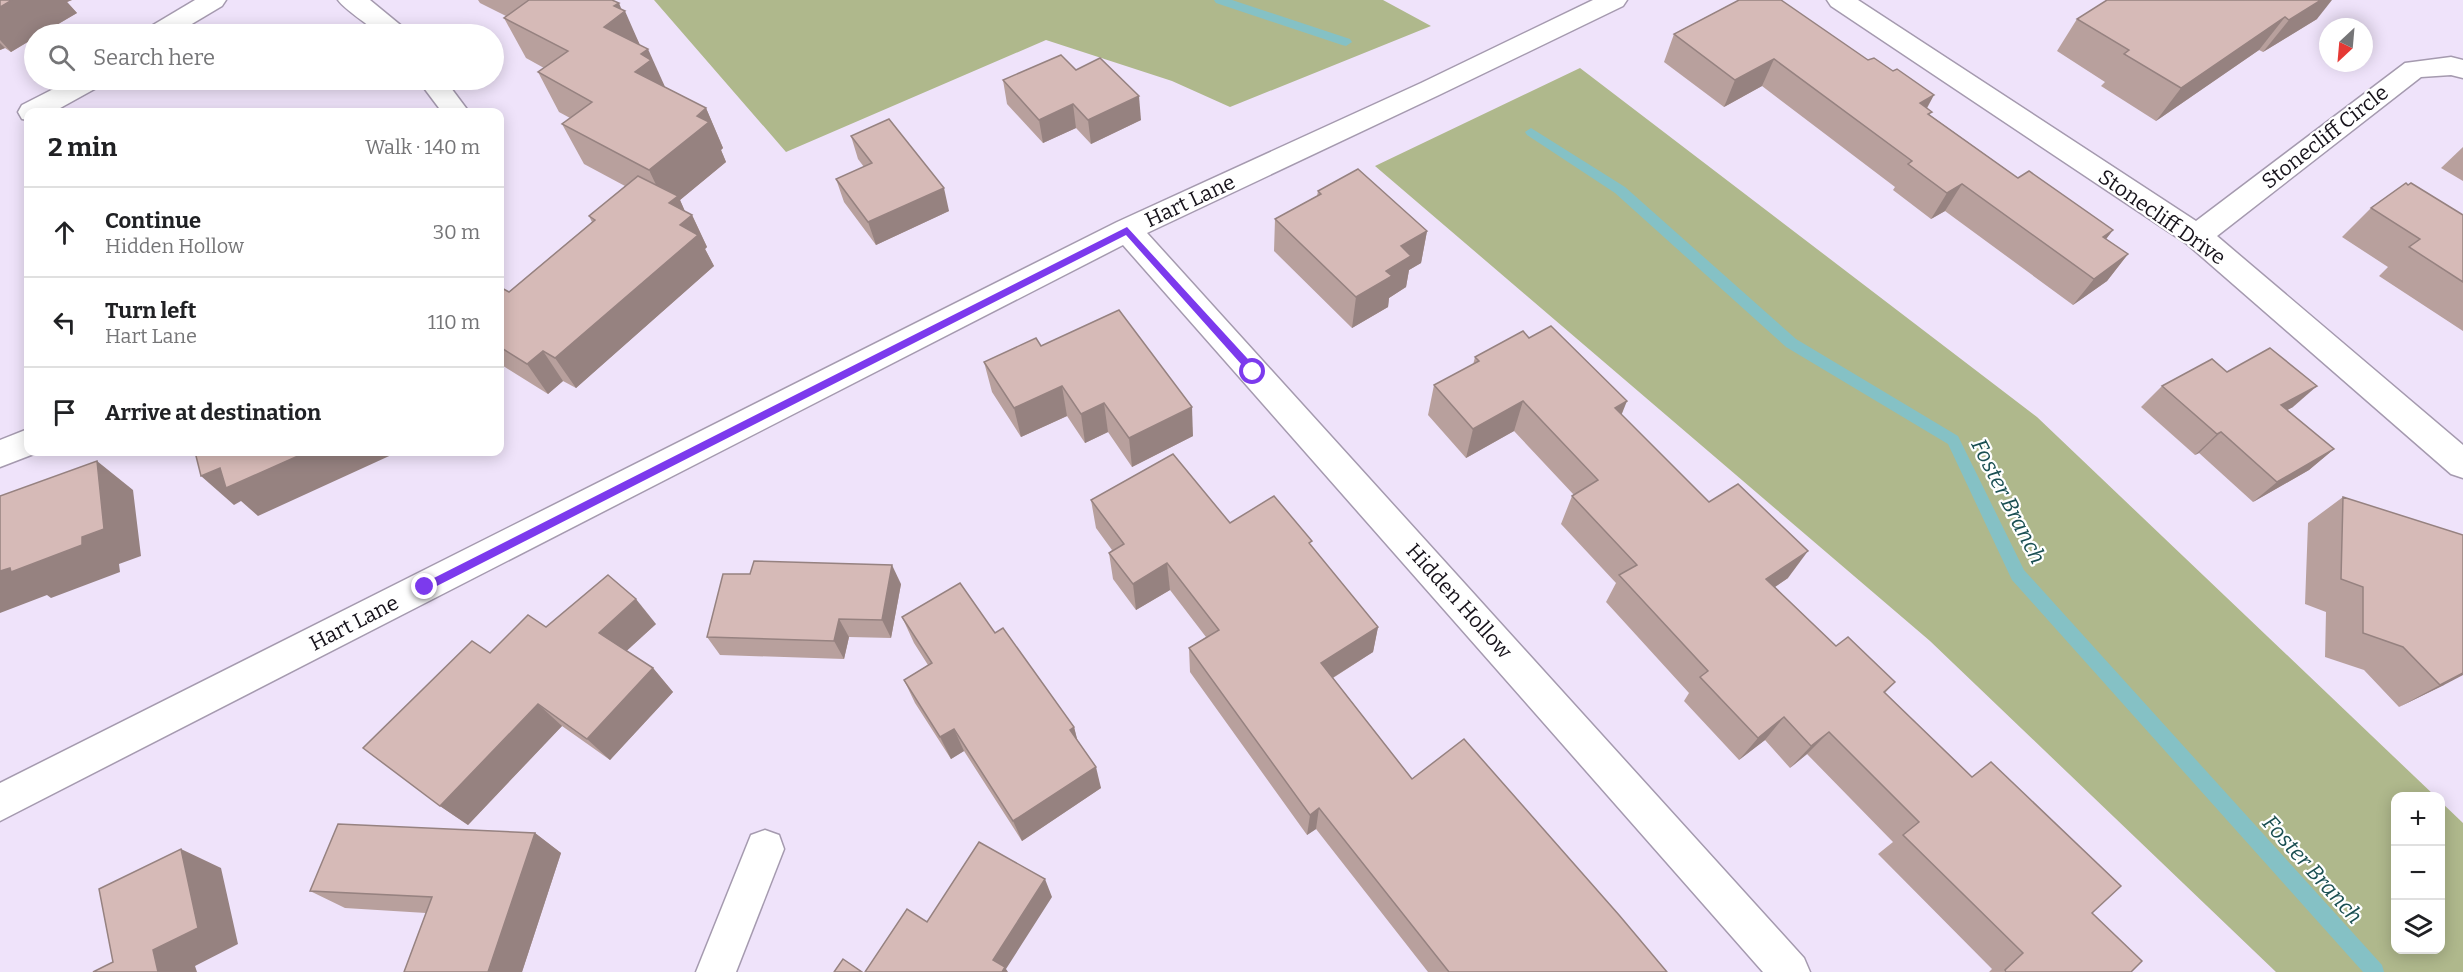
<!DOCTYPE html>
<html lang="en">
<head>
<meta charset="utf-8">
<style>
	body { margin:0; font-family:Bitter,serif; background:#f6f6f6; color:#202124 }
	.controls { position:absolute; right:18px; bottom:18px; display:grid; overflow:hidden; border-radius:12px; box-shadow:0 3px 15px #0003 }
	.controls button { width:54px; height:54px; display:grid; place-items:center; padding:0; border:0; border-bottom:2px solid #e0e0e0; background:#fff; color:#202124; font:30px sans-serif }
	.compass { position:absolute; left:2319px; top:18px; width:54px; height:54px; border-radius:50%; background:#fff; box-shadow:0 3px 15px #0003; rotate:206deg }
	.stop { position:absolute; width:18px; height:18px; margin:-14px; border:4px solid #7c3aed; border-radius:50%; background:#fff }
	.stop.end { background:#7c3aed; border-color:#fff; box-shadow:0 2px 6px #0008 }
	.list { margin:0; padding:0; list-style:none }
	h2 { display:flex; justify-content:space-between; align-items:center; height:78px; margin:0; padding:0 24px; font-size:26px }
	h2 small { font-size:20px; font-weight:400; color:#757577 }
	.list li { display:grid; grid-template-columns:39px 1fr auto; gap:18px; align-items:center; box-sizing:border-box; height:90px; padding:0 24px; border-top:2px solid #e0e0e0 }
	.list b { display:block; font-size:22px; white-space:nowrap }
	.list p { margin:0; font-size:20px; white-space:nowrap; color:#757577 }
	.list em { font-size:20px; font-style:normal; color:#757577 }
	.icon { flex:none; width:33px; height:33px; fill:none; stroke:currentColor; stroke-width:2; stroke-linecap:round; stroke-linejoin:round }
	.map { position:relative; flex:none; width:2463px; height:972px; overflow:hidden }
	.search { position:absolute; background:#fff; box-shadow:0 3px 15px #0003; left:24px; top:24px; width:480px; height:66px; display:flex; align-items:center; gap:15px; box-sizing:border-box; padding:0 21px; border-radius:33px; color:#757577; font-size:22px }
	.panel { position:absolute; background:#fff; box-shadow:0 3px 15px #0003; left:24px; top:108px; width:480px; height:348px; border-radius:12px }
	.map>svg:first-child { display:block }
</style>
</head>
<body>
<div class="map">
<svg width="2463" height="972" viewBox="0 0 2463 972">
	<rect width="100%" height="100%" fill="#efe3fa"/>
	<!-- forest -->
	<g fill="#afb88c">
		<path d="M654 0H1383L1431 26 1230 107 1172 81 1046 40 786 152Z"/>
		<path d="M1580 68 2037 417 2435 796H2396V950H2440L2441 802 2463 823V972H2276L1930 641 1375 166Z"/>
	</g>
	<g fill="none" stroke-linecap="round" stroke-linejoin="round">
		<!-- stream -->
		<g fill="#85c1c5" fill-rule="evenodd">
			<path d="M1214 0H1232L1350 39 1352 42 1346 46 1342 45 1216 3Z"/>
			<path d="M1531 128 1625 187 1796 339 1958 436 2024 570 2382 965 2384 972H2363L2012 580 1948 444 1786 347 1615 193 1527 135 1525 132Z"/>
		</g>
		<defs>
			<g id="minor">
				<path d="M195 0H226L222 6 175 34H144L148 28Z"/>
				<path d="M338 0H370L404 28 408 34H380C370 26 344 9 338 0Z"/>
				<path d="M1593 0H1627L1623 6 1439 95 1147 233 1804 958 1810 972H1763L1123 245 0 821V783L1117 222 1421 83Z"/>
				<path d="M1827 0H1858L2196 221 2405 63 2451 57 2463 60V78L2451 75 2421 77 2217 236 2463 445V478L2451 474 2187 244 1831 6Z"/>
				<path d="M71 80H104L100 86 53 112H28V120L22 119 18 112 22 105Z"/>
				<path d="M418 80H445L469 112H442Z"/>
				<path d="M28 429V452H39L0 467V440Z"/>
				<path d="M765 830 779 835 784 849 736 972H696L751 835Z"/>
			</g>
		</defs>
		<!-- minor casing -->
		<use href="#minor" stroke="#a59aaf" stroke-width="3"/>
		<!-- minor -->
		<use href="#minor" fill="#fff" fill-rule="evenodd"/>
	</g>
	<!-- wall -->
	<g fill="#b8a09d">
		<path d="M0 0H72L67 2 77 13 11 52 5 48 0 50Z"/>
		<path d="M478 0H612L622 10 640 45 665 87 706 108 723 148 721 150 726 162 680 200 685 212 692 215 707 247 705 249 714 266 576 388 563 381 548 394 500 364V287L509 292 592 222 589 216 625 186 584 164 562 124 570 118 559 112 538 72 544 68 526 58 504 18 506 16 480 3Z"/>
		<path d="M1739 0 1927 108 1930 115 2018 178 2113 230 2106 239 2128 254 2107 281 2073 305 1945 211 1931 219 1893 190 1895 187 1762 86 1724 107 1664 62 1674 34Z"/>
		<path d="M2107 0 2317 19 2263 52 2259 50 2156 121 2101 86 2105 82 2057 51 2077 19Z"/>
		<path d="M1076 70 1141 120 1091 144 1076 128 1043 143 1007 104 1003 80Z"/>
		<path d="M851 136 949 211 876 245 844 202 836 179 864 167 858 159Z"/>
		<path d="M2463 147V181L2441 168Z"/>
		<path d="M1318 191 1427 231 1421 263 1409 270 1406 287 1389 298 1388 307 1352 328 1274 251 1275 219 1317 196Z"/>
		<path d="M2371 208 2463 215V331L2379 276 2388 267 2342 237Z"/>
		<path d="M1529 338 1621 415 1709 502 1788 578 1775 587 1836 646 1895 682 1885 693 1972 777 1991 762 2092 913 2131 972H1989L1992 969 1878 854 1893 842 1807 754 1790 768 1765 740 1739 760 1684 701 1689 693 1606 602 1616 583 1561 524 1572 496 1574 495 1514 431 1466 458 1428 415 1434 385 1473 365 1475 357Z"/>
		<path d="M1041 346 1193 436 1132 467 1108 432 1085 443 1067 416 1021 437 992 392 984 362Z"/>
		<path d="M2227 372 2293 407 2287 410 2334 449 2309 470 2253 502 2199 453 2195 455 2141 407 2162 386Z"/>
		<path d="M2343 497 2444 685 2399 707 2364 670 2325 657 2326 612 2305 604 2308 523Z"/>
		<path d="M1091 500 1230 523 1311 546 1378 627 1373 652 1333 678 1412 779 1667 972H1428L1316 829 1307 835 1190 672 1189 648 1206 637 1170 590 1136 610 1113 579 1109 553 1112 550 1096 528Z"/>
		<path d="M901 584 891 638 849 637 844 659 720 655 707 637Z"/>
		<path d="M902 617 995 633 1074 727 1077 740 1101 788 1022 841 964 751 951 759 915 703 904 680 928 665 914 643Z"/>
		<path d="M656 624 626 651 653 668 673 692 610 760 562 726 468 825 440 806 546 627Z"/>
		<path d="M535 833 561 853 522 972H404L426 913 345 908 310 891Z"/>
	</g>
	<!-- shaded-wall -->
	<g fill="#968280">
		<path d="M12 0H72L67 2 77 13 41 34H34V38L11 52 0 40V7Z"/>
		<path d="M2321 0H2332L2317 19 2263 52 2289 20Z"/>
		<path d="M619 3 623 13 625 11 643 52 604 27 614 6Z"/>
		<path d="M2285 17 2259 50 2156 121 2181 88Z"/>
		<path d="M0 43 5 48 0 50Z"/>
		<path d="M648 49 666 89 635 72 641 54Z"/>
		<path d="M1774 59 1762 86 1724 107 1735 80Z"/>
		<path d="M1934 95 1919 123 1920 103Z"/>
		<path d="M1139 96 1141 120 1091 144 1088 120Z"/>
		<path d="M1073 104 1076 128 1043 143 1039 120Z"/>
		<path d="M706 108 723 148 721 150 726 162 680 200 688 218 692 215 707 247 705 249 714 266 576 388 555 358 668 210 649 170 697 116Z"/>
		<path d="M1962 184 1945 211 1931 219 1947 193Z"/>
		<path d="M944 188 949 211 876 245 868 222Z"/>
		<path d="M2113 230 2093 256 2103 237Z"/>
		<path d="M1427 231 1421 263 1409 270 1406 287 1389 298 1388 307 1352 328 1356 297 1386 271 1401 246Z"/>
		<path d="M2128 254 2107 281 2073 305 2094 279Z"/>
		<path d="M543 351 563 381 548 394 527 364Z"/>
		<path d="M1062 386 1067 416 1021 437 1014 408Z"/>
		<path d="M2317 386 2293 407 2258 426 2281 405Z"/>
		<path d="M1523 401 1514 431 1466 458 1473 429Z"/>
		<path d="M1627 401 1615 431V408Z"/>
		<path d="M1104 403 1108 432 1085 443 1081 414Z"/>
		<path d="M1192 407 1193 436 1132 467 1129 438Z"/>
		<path d="M2221 432 2199 453 2195 455 2217 434Z"/>
		<path d="M2334 449 2309 470 2253 502 2277 482Z"/>
		<path d="M307 452H398L258 516 241 501 234 505 201 476 220 468Z"/>
		<path d="M97 461 133 490 141 556 119 564 120 572 51 598 47 595 0 613V571L82 537Z"/>
		<path d="M1808 551 1788 578 1748 605 1766 579Z"/>
		<path d="M1167 563 1170 590 1136 610 1133 584Z"/>
		<path d="M892 565 901 584 891 638 882 620Z"/>
		<path d="M636 599 656 624 620 657 599 633Z"/>
		<path d="M839 619 849 637 844 659 834 641Z"/>
		<path d="M1378 627 1373 652 1318 687 1321 663Z"/>
		<path d="M653 668 673 692 610 760 587 739Z"/>
		<path d="M2463 673V675L2444 685 2399 707 2440 685Z"/>
		<path d="M538 704 562 726 468 825 440 806Z"/>
		<path d="M1784 717 1765 740 1739 760 1758 738Z"/>
		<path d="M1074 727 1080 750 1070 730Z"/>
		<path d="M954 729 964 751 951 759 940 737Z"/>
		<path d="M1829 732 1807 754 1790 768 1811 746Z"/>
		<path d="M1096 767 1101 788 1022 841 1013 821Z"/>
		<path d="M1319 808 1316 829 1307 835 1310 815Z"/>
		<path d="M535 833 561 853 522 972H488Z"/>
		<path d="M181 849 221 868 238 944 195 966 197 972H158L153 950Z"/>
		<path d="M1045 879 1052 897 1006 969 1008 972H1000L993 960Z"/>
	</g>
	<!-- building -->
	<g fill="#d6bab7" stroke="#968280" stroke-width="1.5">
		<path d="M0 0H12L0 7Z"/>
		<path d="M529 0H612L619 3 614 6 625 11 604 27 648 49 641 54 651 60 635 72 706 108 697 116 709 122 649 170 562 124 592 102 538 72 568 51 504 18Z"/>
		<path d="M1739 0H1781L1868 60 1874 58 1893 71 1897 69 1934 95 1920 103 1932 112 1928 114 2018 178 2029 171 2113 230 2103 237 2128 254 2094 279 1962 184 1947 193 1908 164 1912 161 1774 59 1735 80 1674 34Z"/>
		<path d="M2107 0H2321L2289 20 2285 17 2181 88 2124 54 2129 50 2077 19Z"/>
		<path d="M1061 55 1076 70 1100 58 1139 96 1088 120 1073 104 1039 120 1003 80Z"/>
		<path d="M198 109 201 112H190Z"/>
		<path d="M889 119 944 188 868 222 836 179 872 163 851 136Z"/>
		<path d="M1358 169 1427 231 1401 246 1411 256 1386 271 1392 276 1356 297 1275 219 1321 194 1318 191Z"/>
		<path d="M638 176 678 196 669 203 692 215 680 225 698 235 555 358 543 351 527 364 500 347V287L509 292 595 220 589 216Z"/>
		<path d="M2406 183 2408 185 2411 183 2463 215V282L2409 247 2420 239 2371 208Z"/>
		<path d="M1119 310 1192 407 1129 438 1104 403 1081 414 1062 386 1014 408 984 362 1036 338 1041 346Z"/>
		<path d="M1551 326 1627 401 1615 408 1709 502 1738 484 1808 551 1766 579 1836 646 1848 637 1895 682 1884 692 1972 777 1991 762 2121 886 2092 913 2142 961 2131 972H2006L2005 970 2023 953 1903 835 1919 822 1829 732 1811 746 1784 717 1758 738 1700 677 1708 671 1619 575 1637 565 1572 496 1598 480 1523 401 1473 429 1434 385 1479 361 1475 357 1523 331 1529 338Z"/>
		<path d="M2270 348 2317 386 2281 405 2334 449 2277 482 2221 432 2217 434 2162 386 2212 359 2227 372Z"/>
		<path d="M195 452H307L226 488 220 468 201 476Z"/>
		<path d="M1173 454 1230 523 1274 496 1312 541 1309 543 1378 627 1321 663 1412 779 1464 739 1619 915 1667 972H1449L1319 808 1310 815 1189 648 1219 630 1167 563 1133 584 1109 553 1124 544 1091 500Z"/>
		<path d="M97 461 104 529 82 537V545L11 572 10 568 0 571V496Z"/>
		<path d="M2343 497 2463 535V673L2440 685 2403 647 2363 633V587L2341 579Z"/>
		<path d="M754 561 892 565 882 620 839 619 834 641 707 637 723 574H750Z"/>
		<path d="M608 575 636 599 599 633 653 668 587 739 538 704 440 806 363 748 472 641 490 653 528 615 546 627Z"/>
		<path d="M960 583 995 633 1003 628 1074 727 1070 730 1096 767 1013 821 954 729 940 737 904 680 932 663 902 617Z"/>
		<path d="M338 824 535 833 488 972H404L432 897 310 891Z"/>
		<path d="M979 842 1045 879 993 960 1005 967 1002 972H865L907 909 927 922Z"/>
		<path d="M181 849 198 928 153 950 158 972H93L113 962 99 889Z"/>
		<path d="M843 959 862 972H834Z"/>
	</g>
	<!-- route -->
	<path fill="#7c3aed" d="M1127 227 1257 369V374H1250L1126 235 429 590H422V584Z"/>
	<g text-anchor="middle" stroke-width="4.5" stroke-linejoin="round" paint-order="stroke">
		<!-- street labels -->
		<g font-size="21" fill="#16121a" stroke="#fff">
			<text transform="translate(2325 137) rotate(-38)" y="7">Stonecliff Circle</text>
			<text transform="translate(1190 201) rotate(-25)" y="7">Hart Lane</text>
			<text transform="translate(2162 217) rotate(35)" y="7">Stonecliff Drive</text>
			<text transform="translate(1459 601) rotate(48)" y="7">Hidden Hollow</text>
			<text transform="translate(354 623) rotate(-27)" y="7">Hart Lane</text>
		</g>
		<!-- water labels -->
		<g font-size="22" font-style="italic" fill="#1a4f52" stroke="#fff">
			<text transform="translate(2009 501) rotate(63)" y="8">Foster Branch</text>
			<text transform="translate(2313 869) rotate(48)" y="8">Foster Branch</text>
		</g>
	</g>
</svg>
<div class="controls">
<button>+</button>
<button>−</button>
<button><svg class="icon" aria-label="layers" viewBox="0 0 24 24"><path d="M12 4l9 5-9 5-9-5zM3 14l9 5 9-5"/></svg></button>
</div>
<svg class="compass" viewBox="-18 -18 36 36"><path d="M0-13l5 13h-10z" fill="#e53935"/><path d="M0 13l5-13h-10z" fill="#757577"/></svg>
<div class="stop" style="left:1253px;top:372px"></div>
<div class="stop end" style="left:425px;top:587px"></div>
<div class="search"><svg class="icon" aria-label="search" viewBox="0 0 24 24"><circle cx="10" cy="10" r="6"/><path d="M15 15l6 6"/></svg>Search here</div>
<section class="panel">
<h2>2 min<small>Walk · 140 m</small></h2>
<ul class="list">
<li><svg class="icon" aria-label="ahead" viewBox="0 0 24 24"><path d="M12 20V5M6 11l6-6 6 6"/></svg><div><b>Continue</b><p>Hidden Hollow</p></div><em>30 m</em></li>
<li><svg class="icon" aria-label="left" viewBox="0 0 24 24"><path d="M17 20v-9H6M10 6l-5 5 5 5"/></svg><div><b>Turn left</b><p>Hart Lane</p></div><em>110 m</em></li>
<li><svg class="icon" aria-label="arrive" viewBox="0 0 24 24"><path d="M6 21V4h12l-3 4 3 4H6"/></svg><div><b>Arrive at destination</b></div></li>
</ul>
</section>
</div>
</body>
</html>
